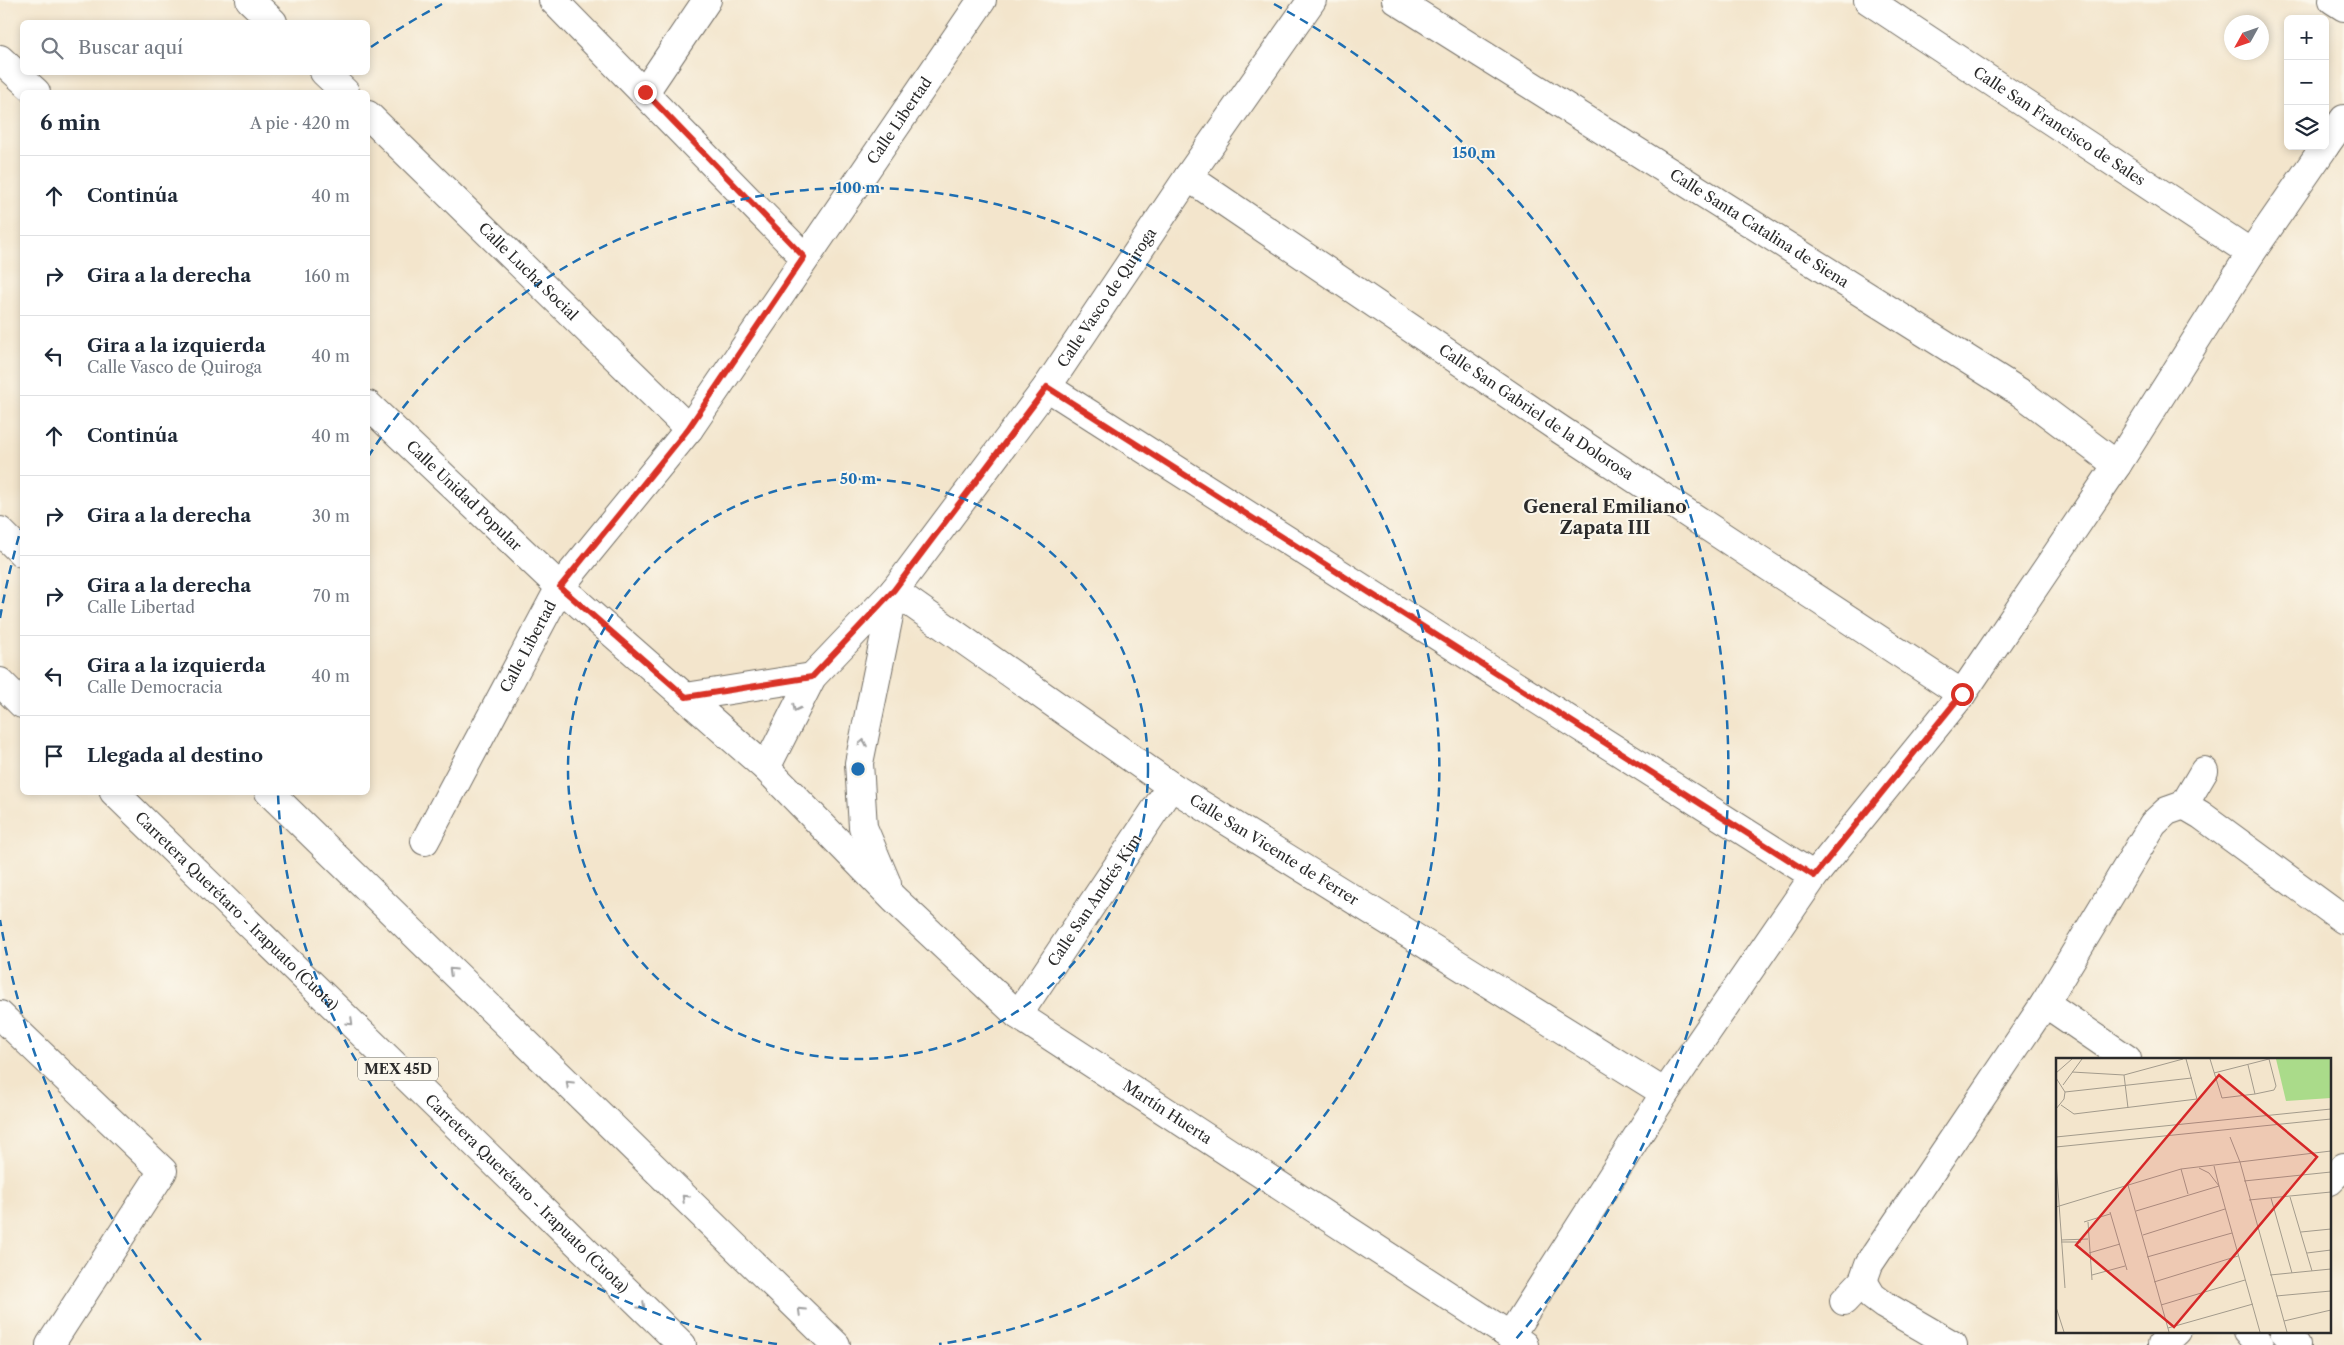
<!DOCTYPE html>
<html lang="es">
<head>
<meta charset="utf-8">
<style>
	body { margin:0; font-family:"Libre Caslon Text",serif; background:#f2f2f3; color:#1f2937 }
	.controls { position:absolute; right:15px; top:15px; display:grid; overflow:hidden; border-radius:8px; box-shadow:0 2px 8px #0003 }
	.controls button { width:45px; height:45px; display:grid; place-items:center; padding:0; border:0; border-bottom:1px solid #e0e1e3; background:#fff; color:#1f2937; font:25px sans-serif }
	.compass { position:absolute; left:2224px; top:15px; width:45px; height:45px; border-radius:50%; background:#fff; box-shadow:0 2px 8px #0003; rotate:230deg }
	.stop { position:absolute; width:15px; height:15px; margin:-11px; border:4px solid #d93025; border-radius:50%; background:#fff }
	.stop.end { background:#d93025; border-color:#fff; box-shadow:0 1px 5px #0008 }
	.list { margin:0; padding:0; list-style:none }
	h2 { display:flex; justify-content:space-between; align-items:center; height:65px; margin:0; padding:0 20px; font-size:21px }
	h2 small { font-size:16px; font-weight:400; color:#747a83 }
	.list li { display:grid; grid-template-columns:32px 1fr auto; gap:15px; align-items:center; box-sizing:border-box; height:80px; padding:0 20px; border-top:1px solid #e0e1e3 }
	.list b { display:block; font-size:19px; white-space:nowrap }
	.list p { margin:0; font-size:16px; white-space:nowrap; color:#747a83 }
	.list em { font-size:16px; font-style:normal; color:#747a83 }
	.icon { flex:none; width:28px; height:28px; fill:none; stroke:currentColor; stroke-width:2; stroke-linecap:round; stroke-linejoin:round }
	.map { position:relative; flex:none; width:2344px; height:1345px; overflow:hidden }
	.search { position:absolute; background:#fff; box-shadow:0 2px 8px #0003; left:20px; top:20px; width:350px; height:55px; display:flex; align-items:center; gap:12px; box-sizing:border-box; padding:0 18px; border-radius:8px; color:#747a83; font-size:19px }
	.panel { position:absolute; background:#fff; box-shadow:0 2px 8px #0003; left:20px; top:90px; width:350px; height:705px; border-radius:8px }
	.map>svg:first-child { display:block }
</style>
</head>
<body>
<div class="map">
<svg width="2344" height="1345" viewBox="0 0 2344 1345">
	<rect width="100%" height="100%" fill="#fbf7ec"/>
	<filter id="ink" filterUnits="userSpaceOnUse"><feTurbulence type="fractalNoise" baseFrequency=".02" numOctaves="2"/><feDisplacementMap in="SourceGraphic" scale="10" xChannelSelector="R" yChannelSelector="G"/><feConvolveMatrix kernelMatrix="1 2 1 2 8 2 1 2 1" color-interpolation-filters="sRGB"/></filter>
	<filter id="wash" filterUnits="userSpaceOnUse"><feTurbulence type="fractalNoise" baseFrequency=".0096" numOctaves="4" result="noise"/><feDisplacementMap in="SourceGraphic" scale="20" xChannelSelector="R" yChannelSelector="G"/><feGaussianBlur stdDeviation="1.12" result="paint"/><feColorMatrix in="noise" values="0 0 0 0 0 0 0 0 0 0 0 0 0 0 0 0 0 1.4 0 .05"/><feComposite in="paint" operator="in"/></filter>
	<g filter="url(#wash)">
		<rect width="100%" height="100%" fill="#f3e5cc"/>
	</g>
	<g filter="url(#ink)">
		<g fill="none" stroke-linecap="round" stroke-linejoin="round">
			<defs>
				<g id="street">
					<path d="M250 0 273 22"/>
					<path d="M553 0 804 257"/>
					<path id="s1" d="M1396 0 2021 393 2117 465"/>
					<path id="s2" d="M1868 0 2251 253"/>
					<path d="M2333 0 2344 7"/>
					<path d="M0 59 36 92"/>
					<path d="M324 72 345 92"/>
					<path d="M645 92 707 0"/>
					<path id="s3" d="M368 115 689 429"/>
					<path d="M2325 146 2344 119"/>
					<path id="s4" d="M1188 177 1561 430 1962 694"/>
					<path d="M1047 387 1814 876"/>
					<path id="s5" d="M368 405 560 587 766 768 894 899 1018 1015 1524 1345"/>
					<path id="s6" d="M894 591 1171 786 1665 1093"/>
					<path d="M686 697 812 677"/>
					<path d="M766 768 812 677 894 591"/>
					<path d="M2184 805 2201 815 2344 920"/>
					<path id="s7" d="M425 841 560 587 689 429 982 0"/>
					<path id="s8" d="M887 884 863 827 859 763 894 591 1047 387 1188 177 1312 0"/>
					<path d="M2045 1003 2127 1059"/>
					<path d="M0 1015 163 1171 50 1345"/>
					<path id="s9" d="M1018 1015 1171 786"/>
					<path d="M2330 1181 2344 1167"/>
					<path d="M1863 1281 1872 1296 1884 1305 1953 1345"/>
					<path d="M1844 1301 1863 1281 1869 1264 2045 1003 2153 824 2167 811 2184 805 2204 771"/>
					<path d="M2248 1331 2260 1345"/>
					<path d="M2284 1331 2296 1345"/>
					<path d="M1510 1336 1665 1093 1814 876 1962 694 2117 465 2251 253 2325 146"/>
					<path d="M2162 1345 2177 1331"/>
				</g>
				<g id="highway">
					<path d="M0 531 22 553"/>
					<path d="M0 682 22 704"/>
					<path id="s10" d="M114 792 682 1345"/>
					<path d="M269 792 836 1345"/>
				</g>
			</defs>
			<!-- street casing -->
			<use href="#street" stroke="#716c63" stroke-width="30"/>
			<!-- highway casing -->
			<use href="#highway" stroke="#716c63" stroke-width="30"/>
			<!-- street -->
			<use href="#street" stroke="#fff" stroke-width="28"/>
			<!-- highway -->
			<use href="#highway" stroke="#fff" stroke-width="28"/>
		</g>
		<!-- one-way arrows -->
		<defs><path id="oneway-chevron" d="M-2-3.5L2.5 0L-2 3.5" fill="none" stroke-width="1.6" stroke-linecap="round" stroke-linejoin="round" transform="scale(1.25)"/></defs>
		<g stroke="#a0a0a0">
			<use href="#oneway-chevron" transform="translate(796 708) rotate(117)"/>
			<use href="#oneway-chevron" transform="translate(863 743) rotate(-79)"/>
			<use href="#oneway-chevron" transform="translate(452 971) rotate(-136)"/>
			<use href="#oneway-chevron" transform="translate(350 1022) rotate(44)"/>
			<use href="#oneway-chevron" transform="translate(569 1084) rotate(-136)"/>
			<use href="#oneway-chevron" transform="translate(685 1198) rotate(-136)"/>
			<use href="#oneway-chevron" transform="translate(642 1306) rotate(44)"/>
			<use href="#oneway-chevron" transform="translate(801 1311) rotate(-136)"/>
		</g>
	</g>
	<g fill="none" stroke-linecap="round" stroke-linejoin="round" filter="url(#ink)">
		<!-- route -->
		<path stroke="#d93025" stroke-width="6" d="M645 92 804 257 688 429 560 587 686 697 812 677 894 590 1047 387 1814 876 1962 694"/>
	</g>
	<!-- distance rings -->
	<g fill="none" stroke="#1f6fb2" stroke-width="2.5" stroke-dasharray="9 6">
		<circle cx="858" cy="769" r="290"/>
		<path d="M777 1344A581 581 0 0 1 278 794M368 457A581 581 0 1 1 939 1344"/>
		<path d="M201 1340A871 871 0 0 1 0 920M0 618A871 871 0 0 1 21 529M371 47A871 871 0 0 1 442 4M1274 4A871 871 0 0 1 1515 1340"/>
	</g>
	<g text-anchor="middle" stroke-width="4" stroke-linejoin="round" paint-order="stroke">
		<!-- shield labels -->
		<rect fill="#fbf7ec" stroke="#696865" stroke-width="1" x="358" y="1057.5" width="80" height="23" rx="4"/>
		<g font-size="14" font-weight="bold" fill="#2b2b2b">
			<text x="398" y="1074">MEX 45D</text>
		</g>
		<!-- street labels -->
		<g font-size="15" fill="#2b2b2b" stroke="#fbf7ec">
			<text dy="5" stroke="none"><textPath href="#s7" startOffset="865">Calle Libertad</textPath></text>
			<text dy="5" stroke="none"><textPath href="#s2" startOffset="229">Calle San Francisco de Sales</textPath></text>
			<text dy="5" stroke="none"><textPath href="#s1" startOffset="429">Calle Santa Catalina de Siena</textPath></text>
			<text dy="5" stroke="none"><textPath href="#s3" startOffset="224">Calle Lucha Social</textPath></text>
			<text dy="5" stroke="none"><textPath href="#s8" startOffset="664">Calle Vasco de Quiroga</textPath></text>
			<text dy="5" stroke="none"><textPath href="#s4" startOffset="420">Calle San Gabriel de la Dolorosa</textPath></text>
			<text dy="5" stroke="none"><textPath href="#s5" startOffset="132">Calle Unidad Popular</textPath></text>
			<text dy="5" stroke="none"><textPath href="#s7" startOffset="220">Calle Libertad</textPath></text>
			<text dy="5" stroke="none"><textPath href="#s6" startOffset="460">Calle San Vicente de Ferrer</textPath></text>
			<text dy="5" stroke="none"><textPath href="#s9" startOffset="138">Calle San Andrés Kim</textPath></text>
			<text dy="5" stroke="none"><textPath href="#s10" startOffset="171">Carretera Querétaro - Irapuato (Cuota)</textPath></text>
			<text dy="5" stroke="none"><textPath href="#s5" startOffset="1070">Martín Huerta</textPath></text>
			<text dy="5" stroke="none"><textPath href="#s10" startOffset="576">Carretera Querétaro - Irapuato (Cuota)</textPath></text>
		</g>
		<!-- quarter labels -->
		<g font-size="18" font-weight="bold" fill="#2b2b2b" stroke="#fbf7ec">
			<text x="1605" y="513">General Emiliano<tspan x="1605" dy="21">Zapata III</tspan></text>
		</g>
	</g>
	<!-- overview -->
	<g transform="translate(2056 1058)">
		<rect width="275" height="275" fill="#f3e5cc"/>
		<path d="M220 1H275V40L230 43Z" fill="#aadb8a"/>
		<path fill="none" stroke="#a39b8c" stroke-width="1" d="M154 1 166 40 199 36 218 32 220 28 213 1 158 15M192 7 199 36M16 14 68 17 127 1M0 15 16 1M68 17 72 50M0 20 9 34 8 41 0 51M7 27 26 1M9 34 136 20M5 47 18 56 141 41 130 1M0 79 275 51M174 79 184 104 231 274M0 89 275 61M0 103 9 230M158 108 163 128M143 110 153 115 163 128 204 274M125 111 132 136M188 123 275 114M72 127 113 274M234 139 256 213M215 140 236 215M193 142 275 134M0 149 125 111 275 93M80 153 163 128M54 154 71 212M28 164 54 156M32 164 36 222M245 174 275 171M87 177 169 151M5 182 32 181M5 184H25M33 195 64 186M251 195 275 192M91 199 176 175M36 217 69 208M214 217 275 211M98 224 182 198M220 238 275 233M105 247 189 222M0 249 8 274M228 263 275 252M112 270 197 246"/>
		<path fill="#d62828" fill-opacity="0.15" stroke="#d62828" stroke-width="2.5" d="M163 17 261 99 118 269 20 187Z"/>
		<rect width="275" height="275" fill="none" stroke="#2b2b2b" stroke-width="2.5"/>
	</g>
	<circle cx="858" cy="769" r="8" fill="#1f6fb2" stroke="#fbf7ec" stroke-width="2.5"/>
	<g font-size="15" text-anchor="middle" font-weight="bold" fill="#1f6fb2" stroke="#fbf7ec" stroke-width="4" stroke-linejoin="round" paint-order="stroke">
		<text x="1474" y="158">150 m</text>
		<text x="858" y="193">100 m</text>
		<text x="858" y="484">50 m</text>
	</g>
</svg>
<div class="controls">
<button>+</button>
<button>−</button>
<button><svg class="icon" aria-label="layers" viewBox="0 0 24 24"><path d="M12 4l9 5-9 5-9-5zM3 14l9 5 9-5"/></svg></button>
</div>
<svg class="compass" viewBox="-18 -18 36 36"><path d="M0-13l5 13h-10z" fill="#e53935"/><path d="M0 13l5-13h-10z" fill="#747a83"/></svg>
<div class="stop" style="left:1962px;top:694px"></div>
<div class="stop end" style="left:645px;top:92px"></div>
<div class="search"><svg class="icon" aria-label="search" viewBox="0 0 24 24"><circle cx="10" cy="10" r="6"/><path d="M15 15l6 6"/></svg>Buscar aquí</div>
<section class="panel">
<h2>6 min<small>A pie · 420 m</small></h2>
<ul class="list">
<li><svg class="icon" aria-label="ahead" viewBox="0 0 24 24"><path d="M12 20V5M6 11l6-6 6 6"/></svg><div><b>Continúa</b></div><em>40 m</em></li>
<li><svg class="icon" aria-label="right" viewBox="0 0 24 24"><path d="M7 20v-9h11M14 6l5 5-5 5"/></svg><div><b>Gira a la derecha</b></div><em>160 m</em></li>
<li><svg class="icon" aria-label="left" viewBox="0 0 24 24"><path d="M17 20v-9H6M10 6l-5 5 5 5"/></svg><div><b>Gira a la izquierda</b><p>Calle Vasco de Quiroga</p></div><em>40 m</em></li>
<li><svg class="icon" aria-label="ahead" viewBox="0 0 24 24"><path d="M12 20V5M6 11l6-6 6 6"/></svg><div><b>Continúa</b></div><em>40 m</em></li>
<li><svg class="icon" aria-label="right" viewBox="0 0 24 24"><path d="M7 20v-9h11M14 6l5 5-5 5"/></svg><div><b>Gira a la derecha</b></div><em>30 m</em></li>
<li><svg class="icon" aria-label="right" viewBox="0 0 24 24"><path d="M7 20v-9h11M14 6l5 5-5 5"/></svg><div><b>Gira a la derecha</b><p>Calle Libertad</p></div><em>70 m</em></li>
<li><svg class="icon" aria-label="left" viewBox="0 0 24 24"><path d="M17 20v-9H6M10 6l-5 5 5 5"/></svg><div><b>Gira a la izquierda</b><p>Calle Democracia</p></div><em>40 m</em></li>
<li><svg class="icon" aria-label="arrive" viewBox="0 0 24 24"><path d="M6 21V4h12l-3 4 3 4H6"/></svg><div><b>Llegada al destino</b></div></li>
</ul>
</section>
</div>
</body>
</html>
